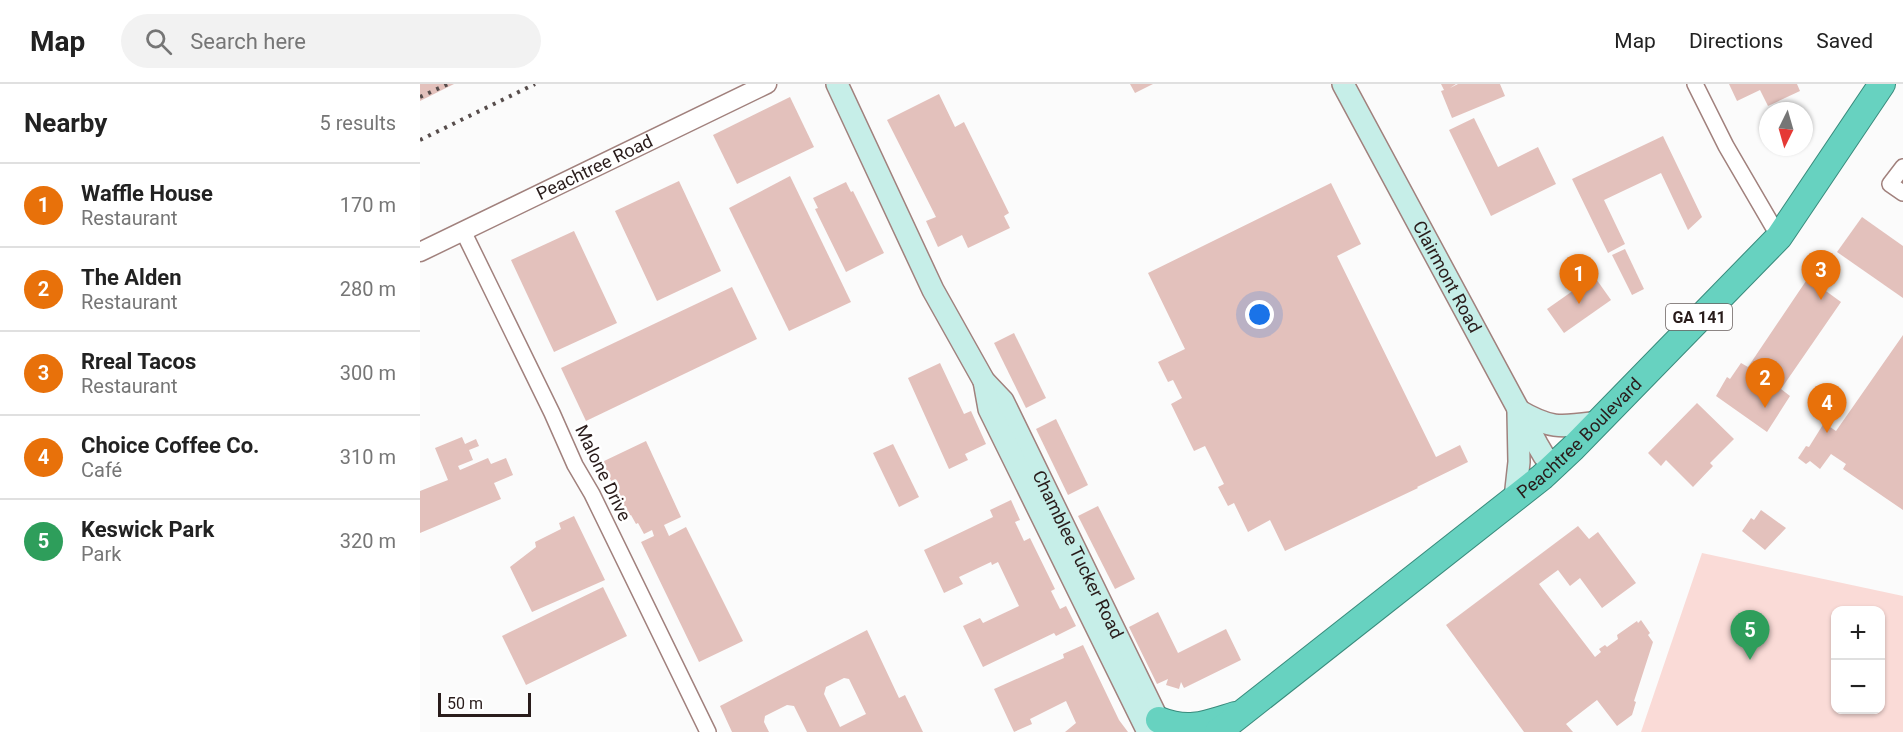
<!DOCTYPE html>
<html lang="en">
<head>
<meta charset="utf-8">
<style>
	body { margin:0; font-family:Roboto,sans-serif; background:#f2f2f2; color:#222 }
	.controls { position:absolute; right:18px; bottom:18px; display:grid; overflow:hidden; border-radius:12px; box-shadow:0 2px 4px #0004 }
	.controls button { width:54px; height:54px; display:grid; place-items:center; padding:0; border:0; border-bottom:2px solid #e0e0e0; background:#fff; color:#222; font:30px sans-serif }
	.compass { position:absolute; left:1339px; top:18px; width:54px; height:54px; border-radius:50%; background:#fff; box-shadow:0 2px 4px #0004; rotate:185deg }
	.scale { position:absolute; left:18px; bottom:15px; width:93px; box-sizing:border-box; padding-left:6px; border:3px solid #291c1b; border-top:0; font-size:16px; line-height:21px; white-space:nowrap; color:#291c1b; -webkit-text-stroke:4px #fff; paint-order:stroke }
	.you { position:absolute; left:840px; top:231px; width:21px; height:21px; margin:-15px; border:4px solid #fff; border-radius:50%; background:#1a73e8; box-shadow:0 0 0 9px #1a73e833 }
	.badge { display:grid; place-items:center; width:39px; height:39px; border-radius:50%; background:#357a6e; color:#fff; font-size:20px; font-weight:700 }
	.pin { position:absolute; translate:-50% -50px; filter:drop-shadow(0 2px 3px #0008) }
	.pin::after { content:''; position:absolute; top:32px; width:21px; height:18px; background:inherit; clip-path:polygon(0 0,100% 0,50% 100%) }
	.list { margin:0; padding:0; list-style:none }
	h2 { display:flex; justify-content:space-between; align-items:center; height:78px; margin:0; padding:0 24px; font-size:26px }
	h2 small { font-size:20px; font-weight:400; color:#767676 }
	.list li { display:grid; grid-template-columns:39px 1fr auto; gap:18px; align-items:center; box-sizing:border-box; height:84px; padding:0 24px; border-top:2px solid #e0e0e0 }
	.list b { display:block; font-size:22px; white-space:nowrap }
	.list p { margin:0; font-size:20px; white-space:nowrap; color:#767676 }
	.list em { font-size:20px; font-style:normal; color:#767676 }
	.icon { flex:none; width:33px; height:33px; fill:none; stroke:currentColor; stroke-width:2; stroke-linecap:round; stroke-linejoin:round }
	.map { position:relative; flex:none; width:1483px; height:648px; overflow:hidden }
	header { display:flex; align-items:center; gap:36px; box-sizing:border-box; height:84px; padding:0 30px; background:#fff; border-bottom:2px solid #e0e0e0 }
	header strong { font-size:28px }
	nav { display:flex; gap:33px; margin-inline-start:auto; font-size:21px }
	.search { width:420px; height:54px; background:#f2f2f2; display:flex; align-items:center; gap:15px; box-sizing:border-box; padding:0 21px; border-radius:33px; color:#767676; font-size:22px }
	main { display:flex }
	aside { flex:1; background:#fff }
	.map>svg:first-child { display:block }
</style>
</head>
<body>
<header>
<strong>Map</strong>
<div class="search"><svg class="icon" aria-label="search" viewBox="0 0 24 24"><circle cx="10" cy="10" r="6"/><path d="M15 15l6 6"/></svg>Search here</div>
<nav><a>Map</a><a>Directions</a><a>Saved</a></nav>
</header>
<main>
<aside>
<h2>Nearby<small>5 results</small></h2>
<ul class="list">
<li><span class="badge" style="background:#e8710a">1</span><div><b>Waffle House</b><p>Restaurant</p></div><em>170 m</em></li>
<li><span class="badge" style="background:#e8710a">2</span><div><b>The Alden</b><p>Restaurant</p></div><em>280 m</em></li>
<li><span class="badge" style="background:#e8710a">3</span><div><b>Rreal Tacos</b><p>Restaurant</p></div><em>300 m</em></li>
<li><span class="badge" style="background:#e8710a">4</span><div><b>Choice Coffee Co.</b><p>Café</p></div><em>310 m</em></li>
<li><span class="badge" style="background:#2e9e5b">5</span><div><b>Keswick Park</b><p>Park</p></div><em>320 m</em></li>
</ul>
</aside>
<div class="map">
<svg width="1483" height="648" viewBox="0 0 1483 648">
	<rect width="100%" height="100%" fill="#fbfbfb"/>
	<!-- green -->
	<path fill="#fadbd7" fill-rule="evenodd" d="M1282 469 1483 512V648H1221ZM1416 526H1460V626H1416Z"/>
	<!-- building -->
	<g fill="#e3c1bc" fill-rule="evenodd">
		<path d="M0 0H34L0 17Z"/>
		<path d="M710 0H733L715 9Z"/>
		<path d="M1021 0H1036L1030 4 1038 0H1080L1085 12 1032 34 1021 7 1024 6Z"/>
		<path d="M1309 0H1377L1380 7 1348 22 1340 6 1317 17Z"/>
		<path d="M519 10 535 43 544 38 589 129 584 132 590 144 548 164 542 151 518 163 506 137 516 133 467 36Z"/>
		<path d="M370 13 394 63 317 100 293 51Z"/>
		<path d="M1054 34 1078 83 1118 63 1136 100 1071 132 1029 46Z"/>
		<path d="M1243 52 1282 133 1268 146 1241 89 1184 116 1205 160 1188 169 1152 95Z"/>
		<path d="M370 92 431 218 369 247 309 124Z"/>
		<path d="M259 97 301 187 237 217 195 127Z"/>
		<path d="M426 98 431 108 433 107 464 169 426 188 395 125 398 124 393 114Z"/>
		<path d="M911 99 941 160 917 172 1016 373 1040 361 1048 378 997 403 998 404 865 467 850 436 828 448 814 419 808 422 798 403 804 400 785 362 774 367 751 320 762 314 753 296 748 298 738 278 765 265 728 189Z"/>
		<path d="M1442 133 1483 162V214L1417 168Z"/>
		<path d="M154 147 197 239 134 268 91 176Z"/>
		<path d="M1205 165 1224 205 1212 211 1192 171Z"/>
		<path d="M1174 192 1191 216 1144 249 1127 225Z"/>
		<path d="M1388 194 1421 218 1361 305 1370 312 1347 348 1296 312 1307 293 1310 295 1321 279 1328 283Z"/>
		<path d="M312 203 337 255 166 337 141 284Z"/>
		<path d="M594 249 626 314 606 324 574 259Z"/>
		<path d="M1483 251V426L1423 385 1426 380 1411 370 1400 385 1390 377 1386 380 1378 374 1386 362 1389 363 1404 339 1416 347Z"/>
		<path d="M520 279 544 330 551 327 566 360 545 370 548 376 529 385 488 294Z"/>
		<path d="M1277 319 1314 355 1290 379 1293 382 1273 403 1246 376 1241 382 1228 369Z"/>
		<path d="M636 335 668 401 648 411 616 345Z"/>
		<path d="M42 353 45 360 56 355 59 362 49 366 53 376 38 382 40 386 68 374 71 380 86 374 93 391 74 399 81 415 0 449V407L28 396 15 364Z"/>
		<path d="M226 357 261 433 244 441 249 452 266 443 323 557 279 578 221 458 234 452 232 446 224 450 218 439 216 440 211 431 208 432 182 378Z"/>
		<path d="M473 360 499 413 479 423 453 369Z"/>
		<path d="M591 416 600 436 595 438 604 457 610 454 635 505 631 507 640 525 646 522 656 542 636 552 634 549 563 583 543 542 560 534 563 539 599 522 578 478 572 481 571 478 539 493 543 500 524 509 504 466 573 433 570 426Z"/>
		<path d="M678 422 715 495 695 505 658 432Z"/>
		<path d="M1341 426 1366 444 1345 466 1322 447 1331 434 1334 436Z"/>
		<path d="M154 432 185 496 112 528 90 483 116 463 115 458 141 445 139 439Z"/>
		<path d="M1158 442 1169 455 1178 448 1216 499 1182 524 1160 494 1150 502 1138 486 1119 500 1175 573 1181 568 1179 565 1185 561 1187 563 1198 555 1197 551 1217 537 1218 539 1221 536 1230 549 1228 551 1233 558 1214 617 1216 618 1212 631 1197 642 1177 616 1146 640 1153 648H1104L1026 541Z"/>
		<path d="M183 503 207 552 106 601 82 552Z"/>
		<path d="M738 528 758 569 806 545 821 576 764 604 761 598 759 605 746 601 748 595 737 600 709 543Z"/>
		<path d="M447 546 479 614 485 611 503 648H387L374 622 367 621 345 632 344 638 349 648H312L300 622ZM424 594 429 595 446 630 420 643 404 610 406 603Z"/>
		<path d="M663 561 699 636 708 648H645L656 639 646 617 610 635 612 640 594 648 574 605 644 574 643 570Z"/>
	</g>
	<g fill="none" stroke-linecap="round" stroke-linejoin="round">
		<defs>
			<g id="minor">
				<path d="M1275 0 1306 62 1359 153"/>
				<path d="M1483 83 1470 100 1483 109"/>
				<path d="M43 147 132 329 155 381 172 410 288 648"/>
			</g>
			<g id="tertiary">
				<path id="s1" d="M0 168 347 0"/>
			</g>
			<g id="secondary">
				<path id="s2" d="M417 0 513 206 564 297 583 317 744 648"/>
				<path id="s3" d="M923 0 1117 360 1124 372 1135 381"/>
				<path d="M564 297 569 325 728 648"/>
				<path d="M1098 326C1132 346 1141 343 1179 338"/>
				<path d="M1095 414 1099 378 1098 329"/>
			</g>
			<g id="trunk">
				<path d="M739 636C769 648 786 640 815 631"/>
				<path id="s4" d="M798 648 1122 393 1153 364 1359 153 1462 0"/>
			</g>
		</defs>
		<!-- minor casing -->
		<use href="#minor" stroke="#a1817d" stroke-width="18"/>
		<!-- tertiary casing -->
		<use href="#tertiary" stroke="#a1817d" stroke-width="21"/>
		<!-- secondary casing -->
		<use href="#secondary" stroke="#a1817d" stroke-width="24"/>
		<!-- trunk casing -->
		<use href="#trunk" stroke="#398b7c" stroke-width="28"/>
		<!-- minor -->
		<use href="#minor" stroke="#fff" stroke-width="15"/>
		<!-- tertiary -->
		<use href="#tertiary" stroke="#fff" stroke-width="18"/>
		<!-- secondary -->
		<use href="#secondary" stroke="#c6eee8" stroke-width="21"/>
		<!-- trunk -->
		<use href="#trunk" stroke="#67d2c0" stroke-width="26"/>
		<!-- rail -->
		<g stroke="#574d4c" stroke-width="4" stroke-dasharray="3 6" stroke-linecap="butt">
			<path d="M0 13 28 0"/>
			<path d="M0 56 115 0"/>
		</g>
	</g>
	<g text-anchor="middle" stroke-width="5" stroke-linejoin="round" paint-order="stroke">
		<!-- shield labels -->
		<rect fill="#fff" stroke="#69605f" stroke-width="1.5" x="1246" y="220" width="66" height="26" rx="4.5"/>
		<g font-size="16" font-weight="bold" fill="#291c1b">
			<text x="1279" y="239">GA 141</text>
		</g>
		<!-- street labels -->
		<g font-size="18" fill="#291c1b" stroke="#fff">
			<text dy="6" stroke="none"><textPath href="#s1" startOffset="194">Peachtree Road</textPath></text>
			<text dy="6" stroke="none"><textPath href="#s3" startOffset="219">Clairmont Road</textPath></text>
			<text dy="6" stroke="none"><textPath href="#s4" startOffset="466">Peachtree Boulevard</textPath></text>
			<text transform="translate(183 389) rotate(64)" y="6">Malone Drive</text>
			<text dy="6" stroke="none"><textPath href="#s2" startOffset="530">Chamblee Tucker Road</textPath></text>
		</g>
	</g>
</svg>
<div class="controls">
<button>+</button>
<button>−</button>
</div>
<svg class="compass" viewBox="-18 -18 36 36"><path d="M0-13l5 13h-10z" fill="#e53935"/><path d="M0 13l5-13h-10z" fill="#767676"/></svg>
<div class="scale">50 m</div>
<div class="you"></div>
<div class="pin badge" style="left:1159px;top:220px;background:#e8710a">1</div>
<div class="pin badge" style="left:1345px;top:324px;background:#e8710a">2</div>
<div class="pin badge" style="left:1401px;top:216px;background:#e8710a">3</div>
<div class="pin badge" style="left:1407px;top:349px;background:#e8710a">4</div>
<div class="pin badge" style="left:1330px;top:576px;background:#2e9e5b">5</div>
</div>
</main>
</body>
</html>
